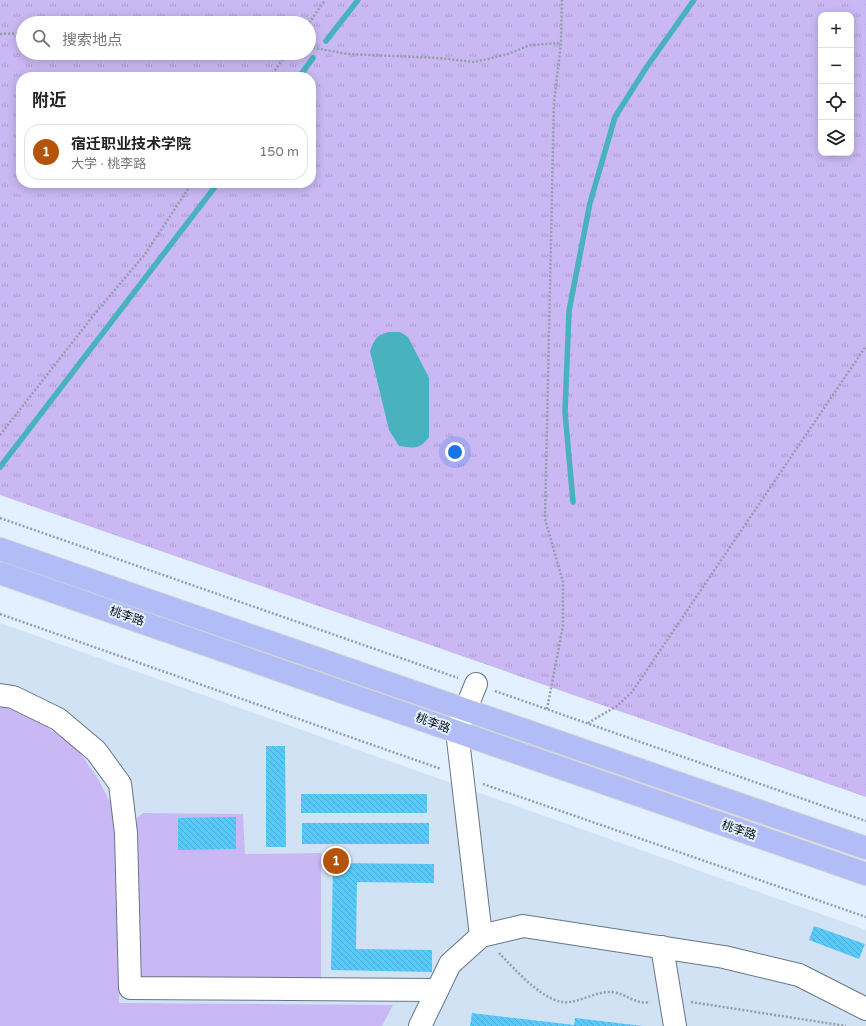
<!DOCTYPE html>
<html lang="zh">
<head>
<meta charset="utf-8">
<style>
	body { margin:0; font-family:"Varela Round","Noto Sans SC",sans-serif; background:#f6f6f6; color:#222 }
	.controls { position:absolute; right:12px; top:12px; display:grid; overflow:hidden; border-radius:8px; box-shadow:0 2px 10px #0003 }
	.controls button { width:36px; height:36px; display:grid; place-items:center; padding:0; border:0; border-bottom:1px solid #e0e0e0; background:#fff; color:#222; font:20px sans-serif }
	.you { position:absolute; left:455px; top:452px; width:14px; height:14px; margin:-10px; border:3px solid #fff; border-radius:50%; background:#1a73e8; box-shadow:0 0 0 6px #1a73e833 }
	.badge { display:grid; place-items:center; width:26px; height:26px; border-radius:50%; background:#b45309; color:#fff; font-size:13px; font-weight:700 }
	.pin { position:absolute; translate:-50% -50%; border:2px solid #fff; box-shadow:0 1px 4px #0006 }
	.list { margin:0; padding:0; list-style:none }
	h2 { display:flex; justify-content:space-between; align-items:center; height:52px; margin:0; padding:0 16px; font-size:17px }
	h2 small { font-size:13px; font-weight:400; color:#767676 }
	.list li { display:grid; grid-template-columns:26px 1fr auto; gap:12px; align-items:center; box-sizing:border-box; height:56px; margin:0 8px 8px; padding:0 8px; border:1px solid #e0e0e0; border-radius:16px }
	.list b { display:block; font-size:15px; white-space:nowrap }
	.list p { margin:0; font-size:13px; white-space:nowrap; color:#767676 }
	.list em { font-size:13px; font-style:normal; color:#767676 }
	.icon { flex:none; width:22px; height:22px; fill:none; stroke:currentColor; stroke-width:2; stroke-linecap:round; stroke-linejoin:round }
	.map { position:relative; flex:none; width:866px; height:1026px; overflow:hidden }
	.search { position:absolute; background:#fff; box-shadow:0 2px 10px #0003; left:16px; top:16px; width:300px; height:44px; display:flex; align-items:center; gap:10px; box-sizing:border-box; padding:0 14px; border-radius:22px; color:#767676; font-size:15px }
	.panel { position:absolute; background:#fff; box-shadow:0 2px 10px #0003; left:16px; top:72px; width:300px; height:116px; border-radius:16px }
	.map>svg:first-child { display:block }
</style>
</head>
<body>
<div class="map">
<svg width="866" height="1026" viewBox="0 0 866 1026">
	<defs>
		<pattern id="grass-tufts" width="24" height="20" patternUnits="userSpaceOnUse"><rect width="24" height="20" fill="#c9b8f3"/><path d="M3 7l-1-3M5 7V3M7 7l1-3M15 17l-1-3M17 17v-4M19 17l1-3" fill="none" stroke="#ab9dd0"/></pattern>
		<pattern id="building-back-hatch" width="6" height="6" patternUnits="userSpaceOnUse"><rect width="6" height="6" fill="#59c9f9"/><path d="M-1 5l2 2M0 0l6 6M5-1l2 2" fill="none" stroke="#4cacd5"/></pattern>
	</defs>
	<rect width="100%" height="100%" fill="#e2f0ff"/>
	<!-- built -->
	<path fill="#d1e2f5" d="M0 623 866 930V1026H0Z"/>
	<!-- grass -->
	<path fill="url(#grass-tufts)" fill-rule="evenodd" d="M0 0H866V797L0 495ZM821 15H851V153H821ZM23 23H309V53H23ZM21 77H311V183H21Z"/>
	<!-- park -->
	<g fill="#c9b8f3">
		<path d="M0 704 39 722 76 747 98 779 117 815 119 1003 393 1005 382 1026H0Z"/>
		<path d="M143 813 243 814 245 854 321 853V978L141 977 136 971V823L137 818Z"/>
	</g>
	<!-- water -->
	<path fill="#48b2be" d="M388 332H400L408 337 429 378V437C420 450 413 448 399 446L389 430 370 351C374 340 377 335 388 332Z"/>
	<g fill="none" stroke-linecap="round" stroke-linejoin="round">
		<!-- stream -->
		<g stroke="#48b2be" stroke-width="5.5">
			<path d="M326 41 358 0"/>
			<path d="M299 77 313 58"/>
			<path d="M0 467 218 183"/>
			<path d="M573 502 565 412 569 311 590 203 615 117 646 68 694 0"/>
		</g>
	</g>
	<!-- building -->
	<g fill="url(#building-back-hatch)">
		<path d="M266 746H285L286 847H266Z"/>
		<rect x="301" y="794" width="126" height="19"/>
		<path d="M236 817V849L178 850V818Z"/>
		<rect x="302" y="823" width="127" height="21"/>
		<path d="M333 863 434 864V883L357 882 356 949 432 950V972L331 970Z"/>
		<path d="M814 926 865 944 859 959 809 940Z"/>
		<path d="M472 1013 574 1025 575 1018 643 1026H470Z"/>
	</g>
	<g fill="none" stroke-linecap="round" stroke-linejoin="round">
		<defs>
			<g id="minor">
				<path d="M476 684 457 731 481 936"/>
				<path d="M0 695 13 697 58 719 96 751 120 784 126 833 130 988 437 990"/>
				<path d="M662 947 675 1026"/>
				<path d="M420 1026 450 964 481 936 523 926 724 957 799 975 866 1009"/>
			</g>
			<g id="major">
				<path d="M0 549 866 848"/>
				<path d="M0 573 866 874"/>
			</g>
		</defs>
		<!-- minor casing -->
		<use href="#minor" stroke="#677686" stroke-width="24"/>
		<!-- major casing -->
		<use href="#major" stroke="#d3d4d5" stroke-width="24"/>
		<!-- path -->
		<g stroke="#949eaa" stroke-width="2.5" stroke-dasharray="2 2" stroke-linecap="butt">
			<path d="M309 23 325 0"/>
			<path d="M0 34 23 33"/>
			<path d="M309 47 348 54 439 58 475 62 508 54 530 45 561 43"/>
			<path d="M270 77 287 53"/>
			<path d="M0 435 97 311 145 254 192 183"/>
			<path d="M0 518 458 678"/>
			<path d="M0 614 441 769"/>
			<path d="M495 691 866 821"/>
			<path d="M547 709 563 626V582L545 519 554 102 561 43 562 0"/>
			<path d="M588 723 617 706 632 692 866 346"/>
			<path d="M483 784 866 917"/>
			<path d="M499 953C515 969 546 1006 570 1002 584 1000 598 991 612 992 628 994 635 1005 650 1002"/>
			<path d="M691 1002 846 1026"/>
		</g>
		<!-- minor -->
		<use href="#minor" stroke="#fff" stroke-width="22"/>
		<!-- major -->
		<use href="#major" stroke="#b2bcf6" stroke-width="22"/>
	</g>
	<g text-anchor="middle" stroke-width="4" stroke-linejoin="round" paint-order="stroke">
		<!-- street labels -->
		<g font-size="12" fill="#0c1117" stroke="#e2f0ff">
			<text transform="translate(127 616) rotate(19)" y="4">桃李路</text>
			<text transform="translate(433 723) rotate(20)" y="4">桃李路</text>
			<text transform="translate(739 830) rotate(19)" y="4">桃李路</text>
		</g>
	</g>
</svg>
<div class="controls">
<button>+</button>
<button>−</button>
<button><svg class="icon" aria-label="locate" viewBox="0 0 24 24"><circle cx="12" cy="12" r="6"/><path d="M12 2v4M12 18v4M2 12h4M18 12h4"/></svg></button>
<button><svg class="icon" aria-label="layers" viewBox="0 0 24 24"><path d="M12 4l9 5-9 5-9-5zM3 14l9 5 9-5"/></svg></button>
</div>
<div class="you"></div>
<div class="pin badge" style="left:336px;top:861px">1</div>
<div class="search"><svg class="icon" aria-label="search" viewBox="0 0 24 24"><circle cx="10" cy="10" r="6"/><path d="M15 15l6 6"/></svg>搜索地点</div>
<section class="panel">
<h2>附近<small></small></h2>
<ul class="list">
<li><span class="badge">1</span><div><b>宿迁职业技术学院</b><p>大学 · 桃李路</p></div><em>150 m</em></li>
</ul>
</section>
</div>
</body>
</html>
